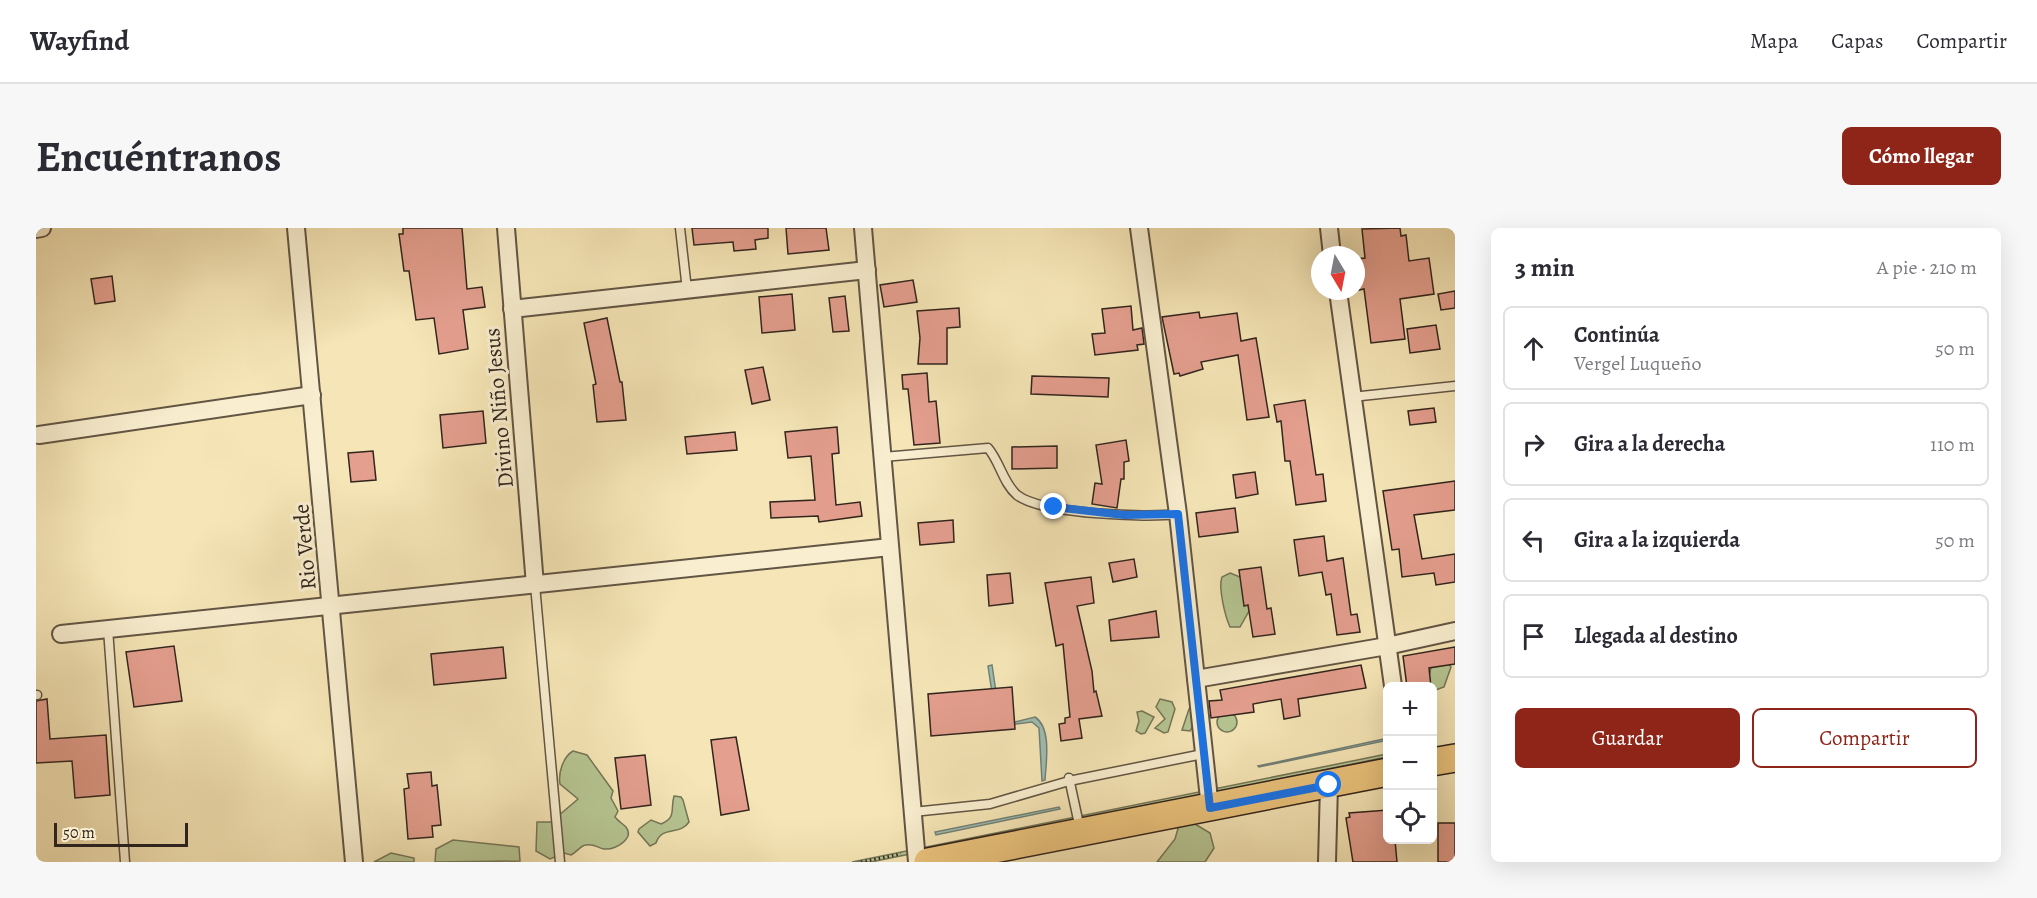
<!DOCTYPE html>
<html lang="es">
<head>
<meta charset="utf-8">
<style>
	body { margin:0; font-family:Alegreya,serif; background:#f7f7f7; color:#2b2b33 }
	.controls { position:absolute; right:18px; bottom:18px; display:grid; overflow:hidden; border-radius:9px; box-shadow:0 6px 24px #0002 }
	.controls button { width:54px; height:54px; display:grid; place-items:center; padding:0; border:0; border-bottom:2px solid #e1e1e2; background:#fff; color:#2b2b33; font:30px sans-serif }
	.compass { position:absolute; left:1275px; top:18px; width:54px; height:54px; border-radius:50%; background:#fff; box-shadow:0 6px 24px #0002; rotate:170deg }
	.scale { position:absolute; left:18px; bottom:15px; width:134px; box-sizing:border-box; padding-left:6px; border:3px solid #31251d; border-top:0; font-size:16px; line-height:21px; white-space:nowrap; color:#31251d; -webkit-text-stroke:4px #f9efd0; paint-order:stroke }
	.stop { position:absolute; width:18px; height:18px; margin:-14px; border:4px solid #1a73e8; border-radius:50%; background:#fff }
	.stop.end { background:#1a73e8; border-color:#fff; box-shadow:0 2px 6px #0008 }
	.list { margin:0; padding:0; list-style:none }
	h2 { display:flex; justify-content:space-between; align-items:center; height:78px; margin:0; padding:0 24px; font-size:26px }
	h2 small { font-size:20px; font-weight:400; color:#7c7c81 }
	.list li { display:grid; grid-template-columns:39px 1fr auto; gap:18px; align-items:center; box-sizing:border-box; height:84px; margin:0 12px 12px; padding:0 12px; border:2px solid #e1e1e2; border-radius:9px }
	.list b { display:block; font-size:22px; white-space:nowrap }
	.list p { margin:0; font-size:20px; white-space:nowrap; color:#7c7c81 }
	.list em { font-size:20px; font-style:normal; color:#7c7c81 }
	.actions { display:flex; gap:12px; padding:18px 24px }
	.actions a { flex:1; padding:14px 0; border:2px solid #8f2418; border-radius:9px; text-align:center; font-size:21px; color:#8f2418 }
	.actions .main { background:#8f2418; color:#fff }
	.icon { flex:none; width:33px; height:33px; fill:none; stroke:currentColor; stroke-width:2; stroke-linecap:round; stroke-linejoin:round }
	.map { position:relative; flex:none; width:1419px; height:634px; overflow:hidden; border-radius:9px }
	header { display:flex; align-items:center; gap:36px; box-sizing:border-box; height:84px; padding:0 30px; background:#fff; border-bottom:2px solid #e1e1e2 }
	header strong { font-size:28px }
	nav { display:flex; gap:33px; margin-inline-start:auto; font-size:21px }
	.intro { display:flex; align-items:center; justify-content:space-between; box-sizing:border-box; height:144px; padding:0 36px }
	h1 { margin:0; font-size:42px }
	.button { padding:15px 27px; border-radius:9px; background:#8f2418; color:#fff; font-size:21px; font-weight:700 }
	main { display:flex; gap:36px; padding:0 36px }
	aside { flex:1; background:#fff; border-radius:9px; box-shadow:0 6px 24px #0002 }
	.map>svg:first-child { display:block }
</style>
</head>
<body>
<header>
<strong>Wayfind</strong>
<nav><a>Mapa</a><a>Capas</a><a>Compartir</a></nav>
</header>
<div class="intro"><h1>Encuéntranos</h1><a class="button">Cómo llegar</a></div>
<main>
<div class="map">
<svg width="1419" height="634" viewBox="0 0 1419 634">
	<rect width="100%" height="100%" fill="#f6e6b7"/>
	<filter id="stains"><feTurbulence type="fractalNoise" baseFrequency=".00333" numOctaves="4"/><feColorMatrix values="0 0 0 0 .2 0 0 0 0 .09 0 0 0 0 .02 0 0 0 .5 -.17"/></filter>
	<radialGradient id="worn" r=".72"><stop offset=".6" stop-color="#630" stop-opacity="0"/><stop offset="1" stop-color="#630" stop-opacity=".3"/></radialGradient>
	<!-- green -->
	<g fill="#b6c693" stroke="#747658" stroke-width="1.5">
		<path d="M1194 345 1209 351 1213 383 1204 399H1194C1189 388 1182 359 1186 349Z"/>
		<path d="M1396 434 1413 436 1415 439 1408 459 1397 463 1396 458H1381L1394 445Z"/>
		<path d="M1124 471 1136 474 1139 481 1132 504 1128 505 1119 500 1129 491 1120 479Z"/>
		<path d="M1153 481H1156L1158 496 1154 503 1146 502Z"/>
		<path d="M1106 483 1118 489 1109 505 1105 506 1100 503 1103 493 1101 484Z"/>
		<circle cx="1191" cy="494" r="10"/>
		<path d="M537 523 551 527 577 563 575 570 582 583 579 589C582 593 587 596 590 599 599 611 579 622 568 621 562 620 557 615 550 617 545 617 541 624 535 627L528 625 514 631 500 623 501 594H515L542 571 524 556C522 545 527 529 537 523Z"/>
		<path d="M1351 526V529L835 634H816Z"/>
		<path d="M638 568 645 569 647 572 653 594C644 608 626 597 620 615L614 618 602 604 603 601 615 592 625 596C641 589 634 582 638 568Z"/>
		<path d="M1159 596 1174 605 1178 620 1169 634H1121L1139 611 1143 597Z"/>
		<path d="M417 612 483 619 484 633 399 634 400 621Z"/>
		<path d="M355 625 378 630V634H338Z"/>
	</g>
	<!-- water -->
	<g fill="#9dbeb3" stroke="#728177" stroke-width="1.5">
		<path d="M956 437 960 464 972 491 979 494 999 489C1016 500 1010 535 1009 552L1006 553 1003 500 996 494 973 497 957 471 952 438Z"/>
		<path d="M1348 511V513L1223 539 1222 538Z"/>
		<path d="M1023 579 1024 581 900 607 899 604Z"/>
	</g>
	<!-- building -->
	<g fill="#e59f8f" stroke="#31251d" stroke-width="1.5">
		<path d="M367 0H426L431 61 446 59 449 79 427 82 432 121 403 126 398 90 380 92 373 43H368L363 6H367Z"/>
		<path d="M656 0H732V10L719 12 720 21 698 23 697 14 658 17Z"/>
		<path d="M750 0H790L793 22 752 26Z"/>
		<path d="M1364 0 1365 8 1370 7 1373 33 1393 30 1398 66 1364 71 1369 111 1335 115 1328 61 1323 62 1320 34V31L1329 30 1326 1Z"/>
		<path d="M76 48 79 73 59 76 55 51Z"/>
		<path d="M877 52 881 74 848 79 844 57Z"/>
		<path d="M1419 63V80L1405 82 1402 66Z"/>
		<path d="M756 66 759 102 726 105 723 69Z"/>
		<path d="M809 68 813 103 797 104 793 70Z"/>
		<path d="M1095 78 1097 102 1106 100 1108 116 1101 117 1102 122 1059 127 1056 106 1069 105 1066 81Z"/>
		<path d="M923 80 924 99 911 100V136H882L884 110 881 83Z"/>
		<path d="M1163 84 1164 90 1201 85 1205 113 1220 110 1233 189 1211 192 1202 127 1165 134 1167 141 1144 148 1143 145 1138 146 1126 89Z"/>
		<path d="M571 90 584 154H586L590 192 561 194 557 157 560 156 548 95Z"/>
		<path d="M1400 97 1404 121 1374 125 1371 101Z"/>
		<path d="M727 139 734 172 716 176 709 142Z"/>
		<path d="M891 145 893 174 900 173 904 215 878 217 872 161H867L866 147Z"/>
		<path d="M996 148 1073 150 1072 169 995 166Z"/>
		<path d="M1269 172 1280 247 1287 246 1290 273 1260 277 1254 233H1249L1245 193 1241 194 1238 177Z"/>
		<path d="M1398 180 1400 194 1374 197 1372 183Z"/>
		<path d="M447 183 450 215 407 220 404 187Z"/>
		<path d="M801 199 803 225 796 226 800 277 824 274 826 288 783 294 782 288 735 290 734 274 779 272 775 228 752 230 749 204Z"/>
		<path d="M699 204 701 222 651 226 649 209Z"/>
		<path d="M1090 212 1093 233 1088 234V251H1085L1081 280 1056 276 1059 255 1066 256 1060 217Z"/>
		<path d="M1021 218V240L976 241V219Z"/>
		<path d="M337 223 340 252 315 254 312 225Z"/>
		<path d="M1219 244 1222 266 1200 270 1197 247Z"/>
		<path d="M1419 253V282L1378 287 1386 331 1419 326V354L1400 357 1398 345 1366 349 1363 321 1356 322 1347 263Z"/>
		<path d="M1199 280 1202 304 1163 309 1160 285Z"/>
		<path d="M917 292 918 314 884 317 882 295Z"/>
		<path d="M1288 308 1291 333 1307 330 1315 387 1321 386 1324 404 1301 407 1295 366 1290 367 1286 344 1263 348 1258 312Z"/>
		<path d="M1098 331 1101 349 1077 354 1073 335Z"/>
		<path d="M1225 339 1231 381 1235 380 1239 406 1217 409 1212 377 1208 378 1203 342Z"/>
		<path d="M974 345 977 375 953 378 951 347Z"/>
		<path d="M1055 349 1058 375 1041 378 1056 443 1058 464 1060 463 1066 488 1043 491 1046 510 1025 513 1023 496 1029 495V490L1034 489 1027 416 1020 418 1009 355Z"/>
		<path d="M1120 383 1123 409 1075 413 1073 392Z"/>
		<path d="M138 418 146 473 98 479 90 424Z"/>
		<path d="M467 419 470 450 398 457 395 426Z"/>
		<path d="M1419 419V436L1393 440 1395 459H1371L1367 428Z"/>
		<path d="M1325 437 1330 460 1262 471 1264 488 1248 491 1245 471 1217 476 1218 484 1175 490 1173 473 1186 472 1184 462Z"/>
		<path d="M976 459 979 501 895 508 892 466Z"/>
		<path d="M11 471 14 511 70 507 74 567 39 570 36 533 0 535V473Z"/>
		<path d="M700 509 713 582 685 587 675 512Z"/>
		<path d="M609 527 615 577 585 581 579 530Z"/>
		<path d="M395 544 396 558 401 557 405 597 396 598 397 609 372 611 368 561 373 560 371 546Z"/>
		<path d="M1352 582V612H1359L1361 634H1317L1310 590 1314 589 1313 585Z"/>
		<rect x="1402" y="595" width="17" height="39"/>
	</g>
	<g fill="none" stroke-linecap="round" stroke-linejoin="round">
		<defs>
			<g id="service">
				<path d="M644 0 651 62"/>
				<path d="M1316 169 1419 158"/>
				<path d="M847 229 952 220C964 234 967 255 981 267 1005 286 1110 290 1142 286"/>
				<path d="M499 357 524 634"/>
				<path d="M72 401 89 634"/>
				<path d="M0 467H1"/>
				<path d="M1033 550 1044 601"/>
				<path d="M877 584 954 576 1033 553 1167 526"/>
			</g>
			<g id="minor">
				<path d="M260 0 318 634"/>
				<path d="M470 0 499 357"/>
				<path d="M827 0 881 634"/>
				<path d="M1103 0 1142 286 1160 451"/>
				<path d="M1293 0 1296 27"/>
				<path d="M0 1 6 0"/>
				<path d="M1302 63 1357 458"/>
				<path d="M476 81 831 42"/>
				<path d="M3 207 276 167"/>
				<path d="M25 406 854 319"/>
				<path d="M1174 580 1160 451 1351 418 1419 403"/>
				<path d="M1291 634 1293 557"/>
			</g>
			<g id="primary">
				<path d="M1396 534 1419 530"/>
				<path d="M892 634 1352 544"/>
			</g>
		</defs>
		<!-- service casing -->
		<use href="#service" stroke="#625544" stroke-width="11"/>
		<!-- minor casing -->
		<use href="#minor" stroke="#625544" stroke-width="20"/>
		<!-- primary casing -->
		<use href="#primary" stroke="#31251d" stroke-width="30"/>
		<!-- path -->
		<path stroke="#31251d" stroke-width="3" stroke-dasharray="1.5 3" stroke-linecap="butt" d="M825 634 865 626"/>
		<!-- service -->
		<use href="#service" stroke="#f9efd0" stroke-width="8"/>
		<!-- minor -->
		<use href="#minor" stroke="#f9efd0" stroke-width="16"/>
		<!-- primary -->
		<use href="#primary" stroke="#ebc37c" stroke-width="27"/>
	</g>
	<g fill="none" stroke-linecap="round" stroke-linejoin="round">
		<!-- route -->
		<path stroke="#1a73e8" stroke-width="8" d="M1018 279 1088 287 1142 286 1174 580 1293 557"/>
	</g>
	<g text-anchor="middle" stroke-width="6" stroke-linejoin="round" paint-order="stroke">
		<!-- street labels -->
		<g font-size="22" fill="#31251d" stroke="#f9efd0">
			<text transform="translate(462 180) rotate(-95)" y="8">Divino Niño Jesus</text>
			<text transform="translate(268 319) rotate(-95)" y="8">Rio Verde</text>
		</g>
	</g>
	<rect width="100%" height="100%" filter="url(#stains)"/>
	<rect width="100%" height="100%" fill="url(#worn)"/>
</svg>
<div class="controls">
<button>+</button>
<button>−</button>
<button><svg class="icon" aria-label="locate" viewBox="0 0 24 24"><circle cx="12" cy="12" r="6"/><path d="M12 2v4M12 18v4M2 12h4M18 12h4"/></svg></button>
</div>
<svg class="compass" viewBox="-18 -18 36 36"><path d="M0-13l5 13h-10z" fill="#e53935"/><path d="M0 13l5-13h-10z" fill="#7c7c81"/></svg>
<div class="scale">50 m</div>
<div class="stop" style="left:1293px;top:557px"></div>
<div class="stop end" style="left:1018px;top:279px"></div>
</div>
<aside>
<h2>3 min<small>A pie · 210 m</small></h2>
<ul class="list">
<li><svg class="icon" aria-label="ahead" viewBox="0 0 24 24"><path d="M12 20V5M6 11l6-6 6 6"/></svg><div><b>Continúa</b><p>Vergel Luqueño</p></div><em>50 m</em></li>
<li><svg class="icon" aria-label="right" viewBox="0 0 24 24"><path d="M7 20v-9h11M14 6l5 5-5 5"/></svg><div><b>Gira a la derecha</b></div><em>110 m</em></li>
<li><svg class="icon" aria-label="left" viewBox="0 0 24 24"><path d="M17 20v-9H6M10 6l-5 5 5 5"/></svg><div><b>Gira a la izquierda</b></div><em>50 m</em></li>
<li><svg class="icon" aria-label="arrive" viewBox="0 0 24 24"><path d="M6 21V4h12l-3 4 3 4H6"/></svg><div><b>Llegada al destino</b></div></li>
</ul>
<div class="actions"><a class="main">Guardar</a><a>Compartir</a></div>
</aside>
</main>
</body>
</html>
